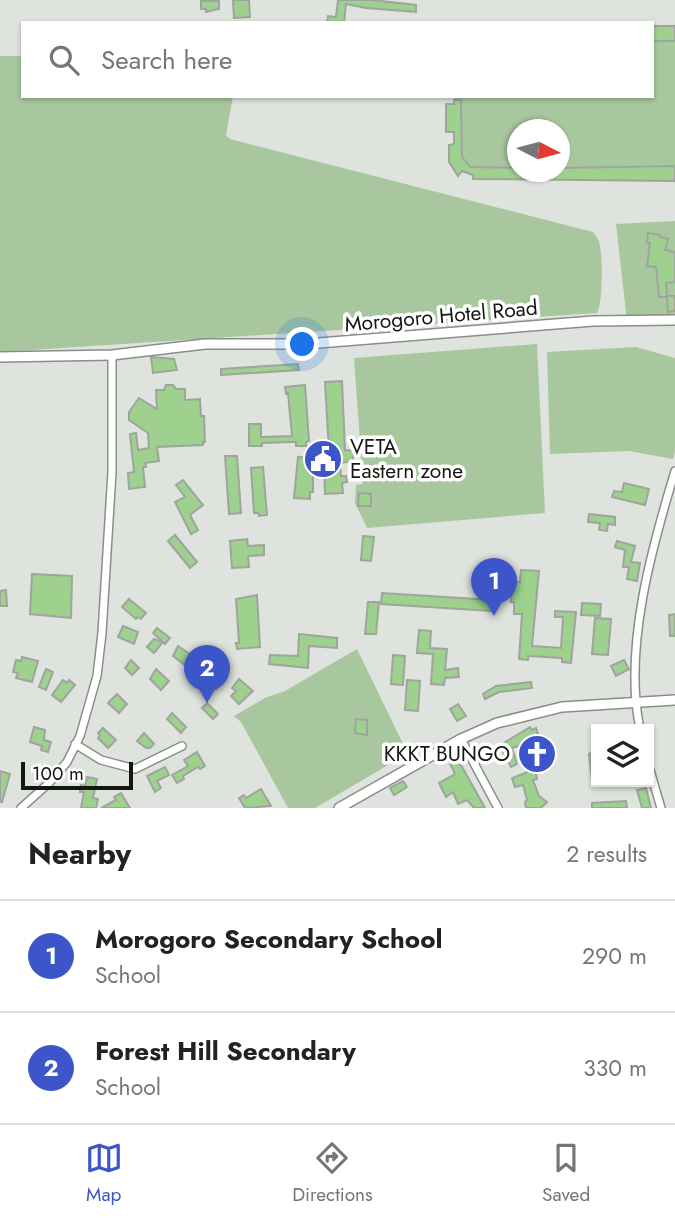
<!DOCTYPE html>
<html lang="en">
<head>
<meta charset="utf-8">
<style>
	body { margin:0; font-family:Jost,sans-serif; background:#f6f6f6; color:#222 }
	.controls { position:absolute; right:21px; bottom:21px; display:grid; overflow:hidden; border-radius:0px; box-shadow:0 2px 5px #0004 }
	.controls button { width:63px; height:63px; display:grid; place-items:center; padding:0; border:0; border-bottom:2px solid #e0e0e0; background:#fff; color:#222; font:35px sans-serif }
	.compass { position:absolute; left:507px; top:119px; width:63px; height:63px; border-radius:50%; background:#fff; box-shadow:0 2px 5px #0004; rotate:96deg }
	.scale { position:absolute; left:21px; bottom:18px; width:112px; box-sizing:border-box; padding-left:7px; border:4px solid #151614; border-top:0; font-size:19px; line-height:24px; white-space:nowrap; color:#151614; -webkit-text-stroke:5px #fff; paint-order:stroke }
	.you { position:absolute; left:303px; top:345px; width:24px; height:24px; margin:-18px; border:5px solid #fff; border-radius:50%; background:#1a73e8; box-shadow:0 0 0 10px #1a73e833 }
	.badge { display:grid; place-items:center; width:46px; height:46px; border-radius:50%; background:#3c55c8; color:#fff; font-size:23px; font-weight:700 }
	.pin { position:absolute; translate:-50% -58px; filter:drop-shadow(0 2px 4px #0008) }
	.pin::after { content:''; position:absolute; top:37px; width:24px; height:21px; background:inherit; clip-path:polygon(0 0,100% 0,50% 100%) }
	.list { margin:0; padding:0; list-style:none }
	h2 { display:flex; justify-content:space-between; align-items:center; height:91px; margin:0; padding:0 28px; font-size:30px }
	h2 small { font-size:23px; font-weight:400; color:#767676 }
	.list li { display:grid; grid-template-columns:46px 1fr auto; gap:21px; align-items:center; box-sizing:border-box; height:112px; padding:0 28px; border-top:2px solid #e0e0e0 }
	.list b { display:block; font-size:26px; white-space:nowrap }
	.list p { margin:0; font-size:23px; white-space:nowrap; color:#767676 }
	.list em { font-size:23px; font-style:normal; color:#767676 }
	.icon { flex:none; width:38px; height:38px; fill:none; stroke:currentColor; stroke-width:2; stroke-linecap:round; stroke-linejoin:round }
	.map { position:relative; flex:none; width:675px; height:808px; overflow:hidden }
	.search { position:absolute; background:#fff; box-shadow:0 2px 5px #0004; left:21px; right:21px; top:21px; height:77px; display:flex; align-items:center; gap:18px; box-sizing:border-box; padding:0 24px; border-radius:0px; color:#767676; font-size:26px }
	.sheet { height:315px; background:#fff }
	nav { display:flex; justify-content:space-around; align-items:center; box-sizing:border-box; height:98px; border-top:2px solid #e0e0e0; background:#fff; font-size:19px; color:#767676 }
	nav a { display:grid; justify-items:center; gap:4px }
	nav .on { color:#3c55c8 }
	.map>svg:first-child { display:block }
</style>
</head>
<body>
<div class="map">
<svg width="675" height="808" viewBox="0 0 675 808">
	<rect width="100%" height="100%" fill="#dee3dd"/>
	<!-- green -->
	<g fill="#a8c79e" fill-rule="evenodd">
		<path d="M652 26H675V181L492 179V176L487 179H473V175L462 171 458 176 449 162 454 160V96H652ZM518 130H560V172H518Z"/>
		<path d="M0 56H23V96H233L226 135 230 139 593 232C595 235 598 238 599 242 603 253 603 304 597 313L0 352Z"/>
		<path d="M675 221V319L627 321 616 224Z"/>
		<path d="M537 344 545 513 367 528 355 503 356 485 363 484 354 358Z"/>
		<path d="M636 347 675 358V452L673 459 629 451 550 454 547 352Z"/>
		<path d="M357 649 406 750 405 755 315 808H288L241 722 234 716 265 698 285 691Z"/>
	</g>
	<!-- building -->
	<g fill="#9dd18d" stroke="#a0a49f" stroke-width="2">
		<path d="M233 0H249L250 17 234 18Z"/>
		<path d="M338 0H372L416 5V12L366 8 346 4 344 23H327L328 16 336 17Z"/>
		<path d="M201 1H219V9L206 12V9H201Z"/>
		<rect x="652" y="26" width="23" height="15"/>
		<path d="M454 100H461L462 157 470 167 517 168V172H559V168L675 166V181L473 179V175L462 171 458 176 449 162V145L454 144V132H446V104H454Z"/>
		<path d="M648 233 660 235V237L668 239 665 250 675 252V282L666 283 667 296H675V311L668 312 667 297H659L656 267 647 266 650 243 647 242Z"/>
		<path d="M151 357 174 359 177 370 153 373Z"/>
		<path d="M298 364 299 370 221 375V369Z"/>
		<path d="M342 381 345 450 354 451 353 461 340 463 341 476H346L347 482 342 483 343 493 325 494 324 462H327V451H329L325 382Z"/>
		<path d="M166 385H173L176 389H185V400L200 399 201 416H204L205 442H203V445L157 447 159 461 145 463 146 467H143L145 487 129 489 128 473 134 472 130 434 136 433 138 450 149 448 148 433 129 420V412L139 398 157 409 156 390H164Z"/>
		<path d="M305 385 309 441 306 442V446H296V442H292L262 443V446H249V424H261V437L292 436 288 393 286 394 285 387Z"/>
		<path d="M225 456H237L241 513 229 514Z"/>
		<path d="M298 457 313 458V492H310V499L294 498Z"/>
		<path d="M263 467 267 515 259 516 258 513H254L251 468Z"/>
		<path d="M183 480 203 505 190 515 198 530 191 534 175 502 185 497 176 485Z"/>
		<path d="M624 483 649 489 645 505 612 497 614 491 622 492Z"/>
		<path d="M359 493 371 494V506H358Z"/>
		<path d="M589 514 615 517V525L608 524 607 531 599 530 600 523 588 522Z"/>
		<path d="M175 535 197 562 190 568 168 541Z"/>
		<path d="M363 536 374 537 371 561 361 560Z"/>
		<path d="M247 539 248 546 264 545V555L248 556 249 567 232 568 230 541Z"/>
		<path d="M617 541 635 546 631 562 640 563 637 581 627 579 629 567H623L625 550 615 547Z"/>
		<path d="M521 570 539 571 532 646 561 648 563 617H555V611L576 612 571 663 562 662V658L528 656V660L519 659 522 614H514V602H511L512 590 507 589 508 581 520 582Z"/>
		<path d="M32 574 72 576 71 618 30 614Z"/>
		<path d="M6 590 7 606H0V591Z"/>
		<path d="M382 593 492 600 491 611 381 604Z"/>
		<path d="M257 595 260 647 237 649 236 643H239L236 599Z"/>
		<path d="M129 599 146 613 141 619 138 617 136 619 122 607Z"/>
		<path d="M368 602H379L376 634H365Z"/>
		<path d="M582 603 601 604 600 616 581 615Z"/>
		<path d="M675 614V636H670L669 615Z"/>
		<path d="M595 618 611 619 608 655 592 654Z"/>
		<path d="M123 626 138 632 134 644 118 637Z"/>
		<path d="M157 628 170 638 165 644 153 633Z"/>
		<path d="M419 630 431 631 430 648 447 649 445 670 458 668 459 677 445 678 444 685 431 684 433 654 417 653Z"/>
		<path d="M299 634 337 638V648L309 646 308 668 269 664 270 655 298 656Z"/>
		<path d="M154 639 163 642 154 653 147 647Z"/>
		<path d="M178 646 193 656 186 666 173 656Z"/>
		<path d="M393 655 405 656 403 685 391 684Z"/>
		<path d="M22 657 38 661 32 682 16 678 18 673 13 672 16 660 21 661Z"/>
		<path d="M131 660 139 668 132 675 125 668Z"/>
		<path d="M624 660 629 669 616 676 611 666Z"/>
		<path d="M46 669 53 672 46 690 39 687Z"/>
		<path d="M156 669 169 681 161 690 150 679Z"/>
		<path d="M209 670 225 680 216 689 203 680Z"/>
		<path d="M239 679 253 691 239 704 231 696 236 691 232 688Z"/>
		<path d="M63 680 67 683 69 680 75 685 61 702 52 695Z"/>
		<path d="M407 680 420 681 418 711 405 710Z"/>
		<path d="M531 682 532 688 499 692 485 699 483 694 496 686Z"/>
		<path d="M117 694 127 704 119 713 108 703Z"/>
		<path d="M207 703 218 714 213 719 202 708Z"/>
		<path d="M458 704 466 716 457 721 450 709Z"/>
		<path d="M172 713 186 727 181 733 167 719Z"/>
		<path d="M356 719 367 720V735L355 733Z"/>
		<path d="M34 727 45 730 44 740 51 742 48 752 41 750 42 746 30 742Z"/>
		<path d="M530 727 532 730 536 728 540 739 512 748 517 764 511 767 503 752 506 750 502 744Z"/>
		<path d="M103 728 116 740 108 748 98 738 100 735 98 733Z"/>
		<path d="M144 733 154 744 150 748H146L137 741Z"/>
		<path d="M459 748 461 753 456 756 485 808H474L467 800 458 804 453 792 446 797 439 783 455 774 447 757Z"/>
		<path d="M596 749V781H592L589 754Z"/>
		<path d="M197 752 205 766 200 769 198 767 183 776 184 779 177 783 172 775 188 766 184 760Z"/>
		<path d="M165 767 169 775 157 781 161 788 155 792 147 776Z"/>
		<path d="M535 769 537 779 533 780 539 796 547 802 541 808H526L525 802 527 800 523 785 515 787 512 778Z"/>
		<path d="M0 771 10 774 2 802H0Z"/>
		<path d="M87 777 97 779 93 798 98 799 96 808H81L84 792H80L81 785 85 786Z"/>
		<path d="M403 781 407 787 394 795 390 788Z"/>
		<path d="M646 788 651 808H642L637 790Z"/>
		<path d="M261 789 271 806 245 808 239 798 244 795 246 798Z"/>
		<path d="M121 793 130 808H101L116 800 114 797Z"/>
		<path d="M626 801 627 808H592V803Z"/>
	</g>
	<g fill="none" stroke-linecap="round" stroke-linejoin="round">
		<defs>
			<g id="minor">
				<path d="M640 729C623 649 652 547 675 471"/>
				<path d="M461 739 498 808"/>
				<path d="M75 744 101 760 135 769 182 746"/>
				<path d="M649 767 661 808"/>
				<path d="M21 808 49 783 67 762 80 736 97 676 102 633 112 472V355"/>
			</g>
			<g id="tertiary">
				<path d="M0 357 112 355 205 344H306L593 321 675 320"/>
				<path d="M339 808 461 739 497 723 562 707 675 700"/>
			</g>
		</defs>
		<!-- minor casing -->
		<use href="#minor" stroke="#8a8e89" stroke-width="10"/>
		<!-- tertiary casing -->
		<use href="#tertiary" stroke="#8a8e89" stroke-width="12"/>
		<!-- minor -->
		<use href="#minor" stroke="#fff" stroke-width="7"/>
		<!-- tertiary -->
		<use href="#tertiary" stroke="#fff" stroke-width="9"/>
	</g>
	<!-- icons -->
	<defs>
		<symbol id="civic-disc" viewBox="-11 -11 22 22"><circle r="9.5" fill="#3c55c8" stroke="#fff"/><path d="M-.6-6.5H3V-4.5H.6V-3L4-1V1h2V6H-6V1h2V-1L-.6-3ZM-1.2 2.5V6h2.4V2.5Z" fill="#fff"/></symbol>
		<symbol id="church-disc" viewBox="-11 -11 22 22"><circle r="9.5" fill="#3c55c8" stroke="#fff"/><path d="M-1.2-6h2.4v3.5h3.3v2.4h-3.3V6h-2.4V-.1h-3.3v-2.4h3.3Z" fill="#fff"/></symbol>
	</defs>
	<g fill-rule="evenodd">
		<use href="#civic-disc" x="301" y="437" width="44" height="44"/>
		<use href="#church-disc" x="515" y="732" width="44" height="44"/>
	</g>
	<g text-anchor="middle" stroke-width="7" stroke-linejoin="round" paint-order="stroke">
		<!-- street labels -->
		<g font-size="21" fill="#151614" stroke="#fff">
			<text transform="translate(441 316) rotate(-5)" y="7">Morogoro Hotel Road</text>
		</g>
		<!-- poi labels -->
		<g font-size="21" fill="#151614" stroke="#fff" text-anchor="start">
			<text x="350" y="454">VETA<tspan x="350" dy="24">Eastern zone</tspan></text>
			<text x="510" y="761" text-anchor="end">KKKT BUNGO</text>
		</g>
	</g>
</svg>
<div class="controls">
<button><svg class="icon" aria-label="layers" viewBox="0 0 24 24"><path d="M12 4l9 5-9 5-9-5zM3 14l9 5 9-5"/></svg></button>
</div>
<svg class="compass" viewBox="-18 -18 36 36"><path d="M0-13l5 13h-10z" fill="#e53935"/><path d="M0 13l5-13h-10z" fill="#767676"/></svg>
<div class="scale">100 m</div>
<div class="you"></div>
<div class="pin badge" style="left:494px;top:616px">1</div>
<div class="pin badge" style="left:207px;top:703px">2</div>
<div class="search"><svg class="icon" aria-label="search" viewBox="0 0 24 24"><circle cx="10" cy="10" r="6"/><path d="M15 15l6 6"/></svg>Search here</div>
</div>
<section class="sheet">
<h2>Nearby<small>2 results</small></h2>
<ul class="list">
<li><span class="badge">1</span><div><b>Morogoro Secondary School</b><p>School</p></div><em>290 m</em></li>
<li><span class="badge">2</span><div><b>Forest Hill Secondary</b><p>School</p></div><em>330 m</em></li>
</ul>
</section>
<nav>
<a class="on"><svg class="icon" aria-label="map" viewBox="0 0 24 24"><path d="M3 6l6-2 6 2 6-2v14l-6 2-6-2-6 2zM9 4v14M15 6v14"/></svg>Map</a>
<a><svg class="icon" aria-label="directions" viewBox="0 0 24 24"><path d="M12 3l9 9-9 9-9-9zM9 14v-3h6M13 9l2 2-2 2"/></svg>Directions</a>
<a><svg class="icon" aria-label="saved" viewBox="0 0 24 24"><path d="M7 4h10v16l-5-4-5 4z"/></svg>Saved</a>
</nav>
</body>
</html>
